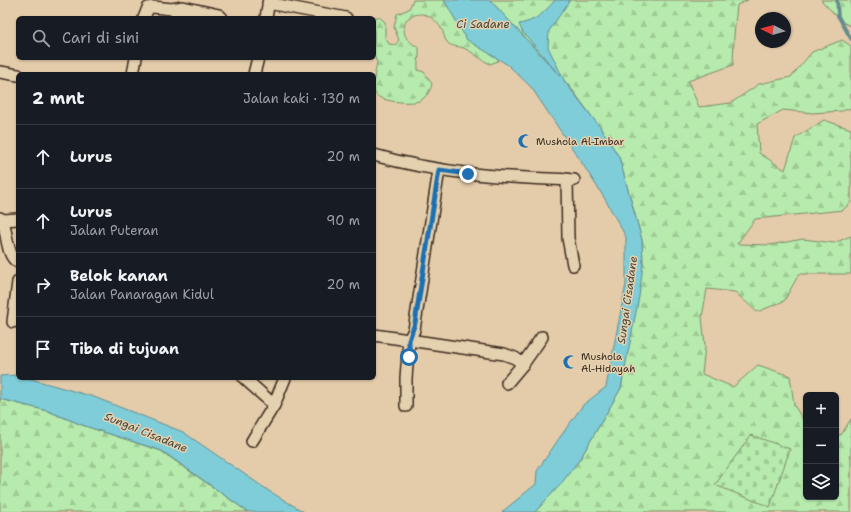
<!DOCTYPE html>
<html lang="id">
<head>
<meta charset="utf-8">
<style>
	body { margin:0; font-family:"Shantell Sans",sans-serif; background:#20242c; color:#f1f3f6 }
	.controls { position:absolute; right:12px; bottom:12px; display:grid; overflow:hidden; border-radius:6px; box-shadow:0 1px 3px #0004 }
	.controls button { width:36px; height:36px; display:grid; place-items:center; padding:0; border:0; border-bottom:1px solid #363941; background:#171b24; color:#f1f3f6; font:20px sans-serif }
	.compass { position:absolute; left:755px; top:12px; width:36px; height:36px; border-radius:50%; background:#171b24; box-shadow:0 1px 3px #0004; rotate:276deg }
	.stop { position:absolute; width:12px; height:12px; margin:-9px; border:3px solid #1f6fb2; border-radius:50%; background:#fff }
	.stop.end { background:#1f6fb2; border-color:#fff; box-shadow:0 1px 4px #0008 }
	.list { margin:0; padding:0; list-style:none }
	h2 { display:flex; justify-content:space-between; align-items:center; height:52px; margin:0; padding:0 16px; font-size:17px }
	h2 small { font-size:13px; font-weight:400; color:#9ea1a6 }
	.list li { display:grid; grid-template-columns:26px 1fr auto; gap:12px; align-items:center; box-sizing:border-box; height:64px; padding:0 16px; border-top:1px solid #363941 }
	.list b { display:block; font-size:15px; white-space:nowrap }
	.list p { margin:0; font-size:13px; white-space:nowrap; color:#9ea1a6 }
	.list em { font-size:13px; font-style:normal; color:#9ea1a6 }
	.icon { flex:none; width:22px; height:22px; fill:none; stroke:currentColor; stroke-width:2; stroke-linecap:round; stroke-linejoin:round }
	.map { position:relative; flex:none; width:851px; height:512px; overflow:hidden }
	.search { position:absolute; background:#171b24; box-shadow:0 1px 3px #0004; left:16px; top:16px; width:360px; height:44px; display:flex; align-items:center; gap:10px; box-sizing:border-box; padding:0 14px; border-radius:6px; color:#9ea1a6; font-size:15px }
	.panel { position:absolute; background:#171b24; box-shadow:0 1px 3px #0004; left:16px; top:72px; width:360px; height:308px; border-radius:6px }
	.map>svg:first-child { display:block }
</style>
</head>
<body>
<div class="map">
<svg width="851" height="512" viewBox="0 0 851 512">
	<defs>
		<pattern id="forest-firs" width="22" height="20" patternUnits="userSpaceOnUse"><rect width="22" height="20" fill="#b7ebad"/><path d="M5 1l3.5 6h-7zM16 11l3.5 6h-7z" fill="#9eca94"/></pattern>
		<pattern id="cemetery-stones" width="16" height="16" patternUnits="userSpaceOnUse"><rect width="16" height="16" fill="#b7ebad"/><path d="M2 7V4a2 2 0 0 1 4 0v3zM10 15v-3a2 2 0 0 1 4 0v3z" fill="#9eca94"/></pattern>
	</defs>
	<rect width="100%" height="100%" fill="#e4ccaa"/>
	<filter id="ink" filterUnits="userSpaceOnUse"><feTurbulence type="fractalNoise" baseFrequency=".025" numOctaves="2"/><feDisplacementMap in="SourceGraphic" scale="8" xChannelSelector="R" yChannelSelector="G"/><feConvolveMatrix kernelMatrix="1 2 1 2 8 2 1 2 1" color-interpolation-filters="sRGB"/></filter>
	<g filter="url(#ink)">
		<!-- forest -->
		<g fill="url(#forest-firs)" stroke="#798a66">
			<path d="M413 0H449L498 53V61L490 64C481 60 473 52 464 48 458 46 451 47 447 42 444 39 444 32 441 28 432 14 419 9 406 20 401 35 406 40 419 48 420 56 417 62 418 70L424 72 432 84C430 91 426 98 419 101 411 104 378 102 375 93 371 84 376 71 377 62L374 56V18L372 17H379L385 22V38L389 44 395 45 399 40 394 27 397 14 409 9Z"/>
			<path d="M490 0H748L737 5 734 35 733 65 688 81 699 107 731 103 759 84 791 77 812 52 842 40 851 46V108L842 111 813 113 783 110 757 124 759 153 785 170 795 138 824 120 851 129V202L843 210 755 219 737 244 770 245 803 239 834 243 851 236V274H799L784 301 757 312 735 292 707 289 702 317 705 346 702 374 733 387 758 365 790 376 794 405 806 425V497H836V434L841 435 851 419V512H535L561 483 580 459 621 388 643 263 642 240 619 157 604 133 571 88Z"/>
			<path d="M821 0H851V26L842 22Z"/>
			<path d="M0 399 48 411 82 425 161 451 248 512H0Z"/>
		</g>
		<!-- cemetery -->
		<path fill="url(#cemetery-stones)" stroke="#798a66" d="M751 435 790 449 770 507 715 485Z"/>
		<!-- water -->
		<g fill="#7ecdd9" stroke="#638c8e">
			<path d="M444 0H490L560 76 522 31 519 24C536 21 544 13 555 0H570L549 31 548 47 565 82 600 127 619 157 642 240 643 265 639 297 621 388 580 459 560 485 535 512H502L536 484 537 471 558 440 583 405 606 387 626 284V237L605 199 580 160 531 87 508 65 467 40Z"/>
			<path d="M17 375 18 378H28L94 397 183 432 269 491 304 512H248L162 451 82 425 48 411 0 399V376Z"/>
		</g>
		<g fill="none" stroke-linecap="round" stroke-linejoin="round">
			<!-- stream -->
			<path stroke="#638c8e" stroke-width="3.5" d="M837 0 838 16 851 39"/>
			<defs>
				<g id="minor">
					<path d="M268 3 346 18"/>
					<path d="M172 9 179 15 194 18"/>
					<path d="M144 18 148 8 153 7 172 9 183 7 219 15 222 18"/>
					<path d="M266 18 269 0"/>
					<path d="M0 72 18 75"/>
					<path d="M133 74 136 58"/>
					<path d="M254 74 258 58"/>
					<path d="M374 155C439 174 507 178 574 180"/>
					<path d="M567 179 568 238 573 265"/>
					<path d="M0 218 3 220 4 225C7 235 7 257 18 262"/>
					<path d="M3 220 18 219"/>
					<path d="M13 322 18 282"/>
					<path d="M374 335 409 340 414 330 439 170"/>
					<path d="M244 378 274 405"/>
					<path d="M507 383 523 364"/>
					<path d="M406 406V378L409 340 504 354 515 358 523 364 542 337"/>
					<path d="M252 441 274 405 285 378"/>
				</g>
			</defs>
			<!-- minor casing -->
			<use href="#minor" stroke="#3b2a1e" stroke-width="14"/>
			<!-- minor -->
			<use href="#minor" stroke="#e4d1af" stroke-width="11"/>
		</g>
	</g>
	<g fill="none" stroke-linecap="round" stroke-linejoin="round" filter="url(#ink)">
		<!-- route -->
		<path stroke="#1f6fb2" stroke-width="5" d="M409 357V340L415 323 439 170 468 174"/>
	</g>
	<!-- icons -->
	<defs>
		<symbol id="mosque-bare" viewBox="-9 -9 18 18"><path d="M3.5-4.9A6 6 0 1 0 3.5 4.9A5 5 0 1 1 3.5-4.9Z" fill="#1f6fb2" stroke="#e4d1af" stroke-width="2.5" paint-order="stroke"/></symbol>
	</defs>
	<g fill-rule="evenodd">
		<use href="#mosque-bare" x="515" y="131" width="20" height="20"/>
		<use href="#mosque-bare" x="560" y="352" width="20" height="20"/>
	</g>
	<g text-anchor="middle" stroke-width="3" stroke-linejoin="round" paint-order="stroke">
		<!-- poi labels -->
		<g font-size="10" fill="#3b2a1e" stroke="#e4d1af" text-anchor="start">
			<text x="536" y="145">Mushola Al-Imbar</text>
			<text x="581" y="360">Mushola<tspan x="581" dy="12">Al-Hidayah</tspan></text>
		</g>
		<!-- water labels -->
		<g font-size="11" font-style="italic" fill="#45423a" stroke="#e4d1af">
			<text x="483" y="28">Ci Sadane</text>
			<text transform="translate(627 300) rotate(-82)" y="4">Sungai Cisadane</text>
			<text transform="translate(146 432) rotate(22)" y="4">Sungai Cisadane</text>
		</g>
	</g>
</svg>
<div class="controls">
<button>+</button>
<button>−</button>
<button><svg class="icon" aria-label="layers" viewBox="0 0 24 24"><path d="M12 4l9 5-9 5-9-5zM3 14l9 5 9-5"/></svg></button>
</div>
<svg class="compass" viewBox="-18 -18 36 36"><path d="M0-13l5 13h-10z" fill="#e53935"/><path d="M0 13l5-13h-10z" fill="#9ea1a6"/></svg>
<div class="stop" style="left:409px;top:357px"></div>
<div class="stop end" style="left:468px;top:174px"></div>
<div class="search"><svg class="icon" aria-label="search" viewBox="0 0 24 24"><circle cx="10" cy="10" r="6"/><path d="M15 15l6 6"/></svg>Cari di sini</div>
<section class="panel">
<h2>2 mnt<small>Jalan kaki · 130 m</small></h2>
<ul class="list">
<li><svg class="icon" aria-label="ahead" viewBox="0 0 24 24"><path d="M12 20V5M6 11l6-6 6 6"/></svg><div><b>Lurus</b></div><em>20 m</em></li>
<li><svg class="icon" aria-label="ahead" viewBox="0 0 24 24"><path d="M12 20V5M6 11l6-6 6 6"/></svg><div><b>Lurus</b><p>Jalan Puteran</p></div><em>90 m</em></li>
<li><svg class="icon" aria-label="right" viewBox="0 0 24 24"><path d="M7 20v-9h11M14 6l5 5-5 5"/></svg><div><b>Belok kanan</b><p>Jalan Panaragan Kidul</p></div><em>20 m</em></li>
<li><svg class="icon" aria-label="arrive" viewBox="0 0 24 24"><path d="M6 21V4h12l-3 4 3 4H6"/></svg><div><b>Tiba di tujuan</b></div></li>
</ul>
</section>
</div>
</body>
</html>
